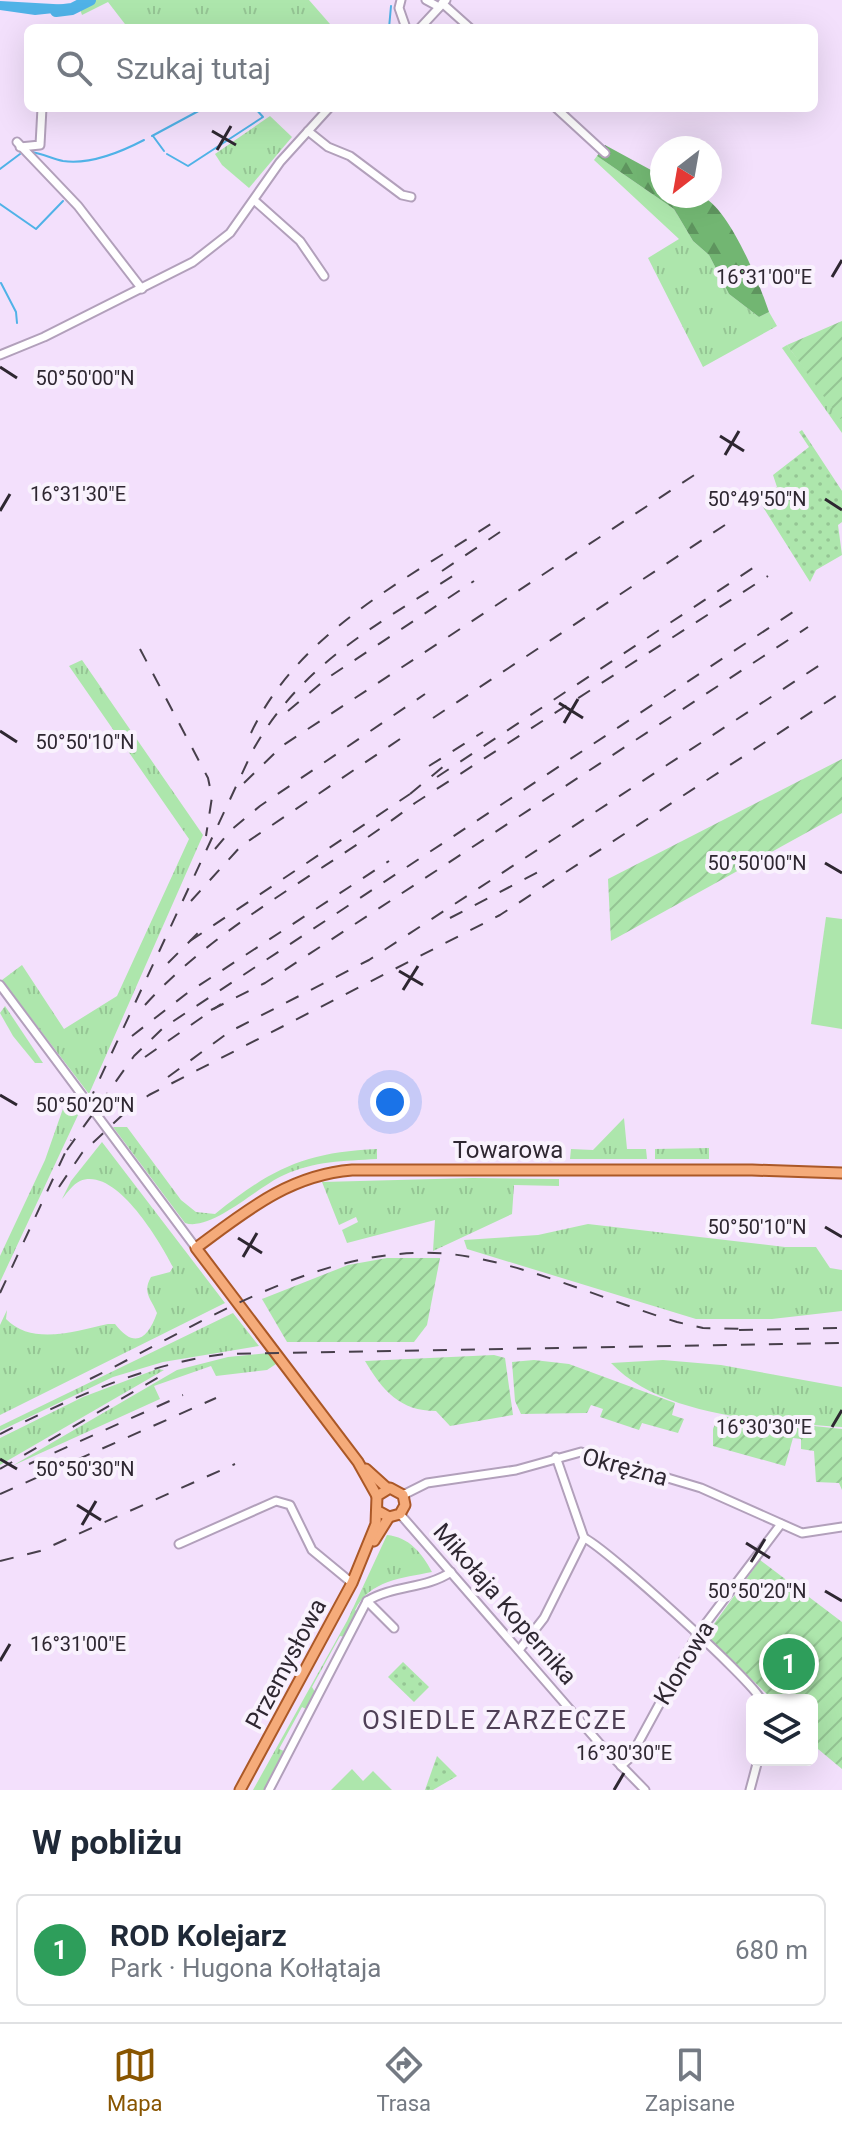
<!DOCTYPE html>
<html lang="pl">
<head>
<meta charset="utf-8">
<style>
	body { margin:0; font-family:Roboto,sans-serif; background:#f2f2f3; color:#1f2937 }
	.controls { position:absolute; right:24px; bottom:24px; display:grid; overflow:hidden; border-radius:12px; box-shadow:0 8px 32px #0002 }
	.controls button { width:72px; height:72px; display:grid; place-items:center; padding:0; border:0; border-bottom:2px solid #e0e1e3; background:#fff; color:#1f2937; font:40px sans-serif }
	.compass { position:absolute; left:650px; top:136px; width:72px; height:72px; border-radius:50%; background:#fff; box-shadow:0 8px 32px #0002; rotate:211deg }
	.you { position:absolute; left:390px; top:1102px; width:28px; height:28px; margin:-20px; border:6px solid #fff; border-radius:50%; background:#1a73e8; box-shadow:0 0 0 12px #1a73e833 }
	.badge { display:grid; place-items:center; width:52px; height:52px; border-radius:50%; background:#850; color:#fff; font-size:26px; font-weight:700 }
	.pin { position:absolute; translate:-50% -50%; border:4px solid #fff; box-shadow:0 2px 8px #0006 }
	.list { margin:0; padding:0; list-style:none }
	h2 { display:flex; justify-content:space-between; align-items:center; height:104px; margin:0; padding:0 32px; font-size:34px }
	h2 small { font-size:26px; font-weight:400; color:#747a83 }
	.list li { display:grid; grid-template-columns:52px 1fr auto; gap:24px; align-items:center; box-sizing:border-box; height:112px; margin:0 16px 16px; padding:0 16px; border:2px solid #e0e1e3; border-radius:12px }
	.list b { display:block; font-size:30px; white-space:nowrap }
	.list p { margin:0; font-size:26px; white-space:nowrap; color:#747a83 }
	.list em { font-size:26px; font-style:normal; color:#747a83 }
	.icon { flex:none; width:44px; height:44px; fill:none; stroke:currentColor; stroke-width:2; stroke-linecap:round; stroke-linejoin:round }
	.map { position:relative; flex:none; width:842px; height:1790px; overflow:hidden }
	.search { position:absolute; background:#fff; box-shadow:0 8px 32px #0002; left:24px; right:24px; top:24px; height:88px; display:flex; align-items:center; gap:20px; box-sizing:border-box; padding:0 28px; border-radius:12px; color:#747a83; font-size:30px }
	.sheet { height:232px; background:#fff }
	nav { display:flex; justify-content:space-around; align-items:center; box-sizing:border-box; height:112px; border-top:2px solid #e0e1e3; background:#fff; font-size:22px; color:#747a83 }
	nav a { display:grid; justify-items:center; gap:4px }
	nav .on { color:#850 }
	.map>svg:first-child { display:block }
</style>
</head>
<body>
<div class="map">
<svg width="842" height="1790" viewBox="0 0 842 1790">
	<defs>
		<pattern id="grass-tufts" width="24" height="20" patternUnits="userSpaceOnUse" patternTransform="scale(2)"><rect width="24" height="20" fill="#ade6ac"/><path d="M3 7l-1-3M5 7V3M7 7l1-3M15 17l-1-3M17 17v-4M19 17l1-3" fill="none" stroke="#95c594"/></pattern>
		<pattern id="forest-firs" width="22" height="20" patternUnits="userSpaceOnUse" patternTransform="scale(2)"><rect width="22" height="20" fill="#72b672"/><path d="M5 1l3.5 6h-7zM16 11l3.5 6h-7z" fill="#5e945e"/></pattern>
		<pattern id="park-dots" width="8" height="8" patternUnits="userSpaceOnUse" patternTransform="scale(2)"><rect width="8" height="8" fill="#ade6ac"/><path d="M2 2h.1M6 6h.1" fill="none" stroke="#95c594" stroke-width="1.8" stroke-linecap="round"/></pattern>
		<pattern id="garden-furrows" width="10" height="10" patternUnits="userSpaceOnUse" patternTransform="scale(2)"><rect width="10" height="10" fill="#ade6ac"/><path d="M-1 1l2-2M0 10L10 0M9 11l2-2" fill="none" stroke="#95c594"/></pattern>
	</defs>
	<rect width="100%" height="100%" fill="#f3e0fc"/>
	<!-- grass -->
	<g fill="url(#grass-tufts)">
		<path d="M77 0H309L330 24 326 28H128L108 2 82 15Z"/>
		<path d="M270 116 292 137 249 188 222 165 215 154Z"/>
		<path d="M597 156 674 209 693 241 709 255 729 294 759 317 769 312 777 326 703 367 648 258 679 239 594 160Z"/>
		<path d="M787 345 842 418V433L782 348Z"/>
		<path d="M82 660 203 835 89 1094 2 980 22 965 64 1029 117 996 189 839 69 666Z"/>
		<path d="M5 1006 43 1063H35L13 1036 0 1013Z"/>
		<path d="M66 1100 78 1115 0 1282V1256L45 1160Z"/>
		<path d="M624 1118 627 1149H646L647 1159H570L571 1149 593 1150Z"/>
		<path d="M113 1127H127L181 1200 196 1212 215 1214C271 1169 305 1152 377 1149V1159C344 1161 314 1161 284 1175 258 1186 212 1232 185 1223Z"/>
		<path d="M102 1142 225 1303 0 1415V1325L7 1310 6 1319C32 1346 76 1331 108 1324H115C135 1350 148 1338 157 1313 151 1298 142 1293 151 1277L170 1272 173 1267C160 1242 116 1166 80 1181 73 1184 67 1193 62 1199L71 1181Z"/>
		<path d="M709 1148V1159H655V1149Z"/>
		<path d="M473 1178 559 1179V1186L514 1185 512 1214 433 1251 435 1220 347 1243 342 1230 358 1222 356 1217 339 1225 322 1182Z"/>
		<path d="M588 1224 785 1247H816L830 1268 842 1270V1311L772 1319H696L467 1249 464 1240 538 1235Z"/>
		<path d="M233 1313 259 1346 163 1362 113 1377 0 1431V1426Z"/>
		<path d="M268 1353 276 1364 267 1370 216 1376 211 1366 154 1386 160 1399 12 1466 177 1370 228 1357Z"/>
		<path d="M663 1360 721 1365 842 1387V1427C770 1422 662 1417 611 1363Z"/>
		<path d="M157 1369 164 1370 0 1465V1438L83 1397Z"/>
		<path d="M387 1535C409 1537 422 1553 432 1572 402 1578 370 1580 355 1610L358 1612 345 1637 340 1636 312 1687 315 1692 306 1709 302 1707 279 1749 284 1751 264 1790H253L347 1621Z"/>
	</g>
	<!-- forest -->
	<path fill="url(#forest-firs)" d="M605 145 662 176V196C673 196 689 193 700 196 728 204 760 285 769 312L759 317 729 294 709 255 693 241 674 209 597 156Z"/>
	<!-- park -->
	<g fill="url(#park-dots)">
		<path d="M802 430 842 491V522L838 525 842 555 816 570 810 582 758 499 766 487 770 492 777 487 773 475 809 447 799 432Z"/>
		<path d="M403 1662 429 1687 414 1702 388 1677Z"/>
		<path d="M437 1756 457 1776 433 1790H425Z"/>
	</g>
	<!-- garden -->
	<g fill="url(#garden-furrows)">
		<path d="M842 321V418L840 419 787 345Z"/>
		<path d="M842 759V813L611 941 608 879Z"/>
		<path d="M387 1258H440L427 1325 414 1342H287L262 1299 348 1265Z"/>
		<path d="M494 1355 505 1358 513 1415 450 1426 436 1411C400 1411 383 1391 365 1361Z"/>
		<path d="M534 1360 569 1364 675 1403 672 1415 684 1419 678 1433 642 1423 639 1430 600 1417 603 1409 591 1405 587 1413 521 1414 515 1401 512 1362Z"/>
		<path d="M719 1416 842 1429V1490L839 1483 816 1482 814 1451 801 1449V1439L793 1438 785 1466 713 1446V1429Z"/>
		<path d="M760 1560 842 1622V1769L812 1744V1700H773L706 1635Z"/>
	</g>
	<!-- pitch -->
	<g fill="#ade6ac">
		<path d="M826 917 842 919V1029L811 1024Z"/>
		<path d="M352 1769 363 1781 373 1771 392 1790H331Z"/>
	</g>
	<!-- water -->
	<path fill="#50b2e7" d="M0 1 71 5 73 11 35 15 0 10Z"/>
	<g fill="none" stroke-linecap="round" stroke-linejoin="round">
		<!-- stream -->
		<g stroke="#50b2e7" stroke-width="2">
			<path d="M389 28 391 6"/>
			<path d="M152 136 204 108"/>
			<path d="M153 136 164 151"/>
			<path d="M32 152C43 154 53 159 63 161 90 165 121 152 144 140"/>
			<path d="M167 154 188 166 263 117 255 108"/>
			<path d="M0 169 20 154"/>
			<path d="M0 204 36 229 63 201"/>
			<path d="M1 283 16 312 17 323"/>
		</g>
		<!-- river -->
		<path stroke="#50b2e7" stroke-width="12" d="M56 11 72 9 90 0"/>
		<defs>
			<g id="minor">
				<path d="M401 0 399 8 406 28"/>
				<path d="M426 0 439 7"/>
				<path d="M442 3 470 28"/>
				<path d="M420 28 446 0"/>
				<path d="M556 108 605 153"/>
				<path d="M308 131 328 147 350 156 402 195 411 197"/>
				<path d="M17 142 78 206 142 289"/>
				<path d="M20 147 40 145 42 108"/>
				<path d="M254 200 300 241 324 276"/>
				<path d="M0 355 44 337 193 262 230 233 280 162 329 108"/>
				<path d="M0 985 196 1248"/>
				<path d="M403 1495 427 1483 516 1470 581 1452 701 1488 802 1533 842 1527"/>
				<path d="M400 1514 600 1744 645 1790"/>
				<path d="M584 1538C604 1546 754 1682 761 1700"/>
				<path d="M179 1544 276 1501 290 1505 312 1550 352 1583"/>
				<path d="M367 1601 394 1628"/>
				<path d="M519 1650 544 1618 584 1538 556 1457"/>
				<path d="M621 1766 630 1758 697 1635 781 1524"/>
				<path d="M269 1790 367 1601C393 1585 426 1589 451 1572"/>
				<path d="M750 1790 758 1760"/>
			</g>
			<g id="major">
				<path d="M366 1469 387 1488"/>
				<path d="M377 1496 358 1462 196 1248C246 1211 289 1175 352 1170H752L842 1173"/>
				<path d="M374 1541 389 1517"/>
				<path d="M240 1790 352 1583 376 1524 377 1496 390 1488 403 1495 405 1505 400 1514 389 1517 378 1511"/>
			</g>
		</defs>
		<!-- minor casing -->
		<use href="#minor" stroke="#b2a0bb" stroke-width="11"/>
		<!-- major casing -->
		<use href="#major" stroke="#ab5827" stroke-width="13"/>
		<!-- minor -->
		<use href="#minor" stroke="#fff" stroke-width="7"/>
		<!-- major -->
		<use href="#major" stroke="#f5ab7a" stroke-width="9"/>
		<!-- rail -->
		<g stroke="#473f4b" stroke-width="2" stroke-dasharray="14 14" stroke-linecap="butt">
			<path d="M442 571 500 532"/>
			<path d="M140 649 208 778 212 797 206 836"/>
			<path d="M288 711 326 679 474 581"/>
			<path d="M433 718 731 521"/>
			<path d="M251 733C298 633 405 580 494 522"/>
			<path d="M429 766 483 732"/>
			<path d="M437 777 759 564"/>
			<path d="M244 783 282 746 705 468"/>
			<path d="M410 794 444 766"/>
			<path d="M215 849 231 830 260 806 425 694"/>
			<path d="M191 901 241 846 403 737"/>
			<path d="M450 918 546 868"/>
			<path d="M190 941 410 794"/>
			<path d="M168 963 199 932"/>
			<path d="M145 1005C221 921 326 872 415 803L768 576"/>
			<path d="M211 1010 265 983 808 627"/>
			<path d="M132 1036 186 994 389 861"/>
			<path d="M145 1057 221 1004"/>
			<path d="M168 1077 229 1032 369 960 829 659"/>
			<path d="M88 1104 253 750C302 662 381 623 462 570"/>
			<path d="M124 1113 149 1095 500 915 842 692"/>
			<path d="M67 1150 134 1056 163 1028 793 612"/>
			<path d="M59 1187 82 1153 131 1107"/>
			<path d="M0 1293 71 1140"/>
			<path d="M739 1330 842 1328"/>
			<path d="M90 1379C208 1321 343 1228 481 1259 547 1273 611 1302 677 1322L703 1328 750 1329"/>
			<path d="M0 1434C73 1397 143 1365 224 1354L842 1343"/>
			<path d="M29 1464 183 1395"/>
			<path d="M0 1469 166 1373"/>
			<path d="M0 1494 216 1398"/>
			<path d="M0 1561 40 1551 235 1464"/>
		</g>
	</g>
	<!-- ticks -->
	<path fill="none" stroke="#2e2731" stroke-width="3" d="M212 131 236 145M217 150 231 126M832 277 842 260M0 367 17 378M720 436 744 451M725 455 739 431M825 499 842 510M0 511 10 494M559 703 583 718M564 723 578 699M0 731 17 742M825 863 842 873M399 971 423 985M403 990 418 966M0 1095 17 1105M825 1227 842 1237M238 1238 262 1253M243 1257 257 1233M832 1427 842 1410M0 1459 17 1469M77 1505 101 1520M82 1525 96 1501M746 1543 770 1558M751 1562 765 1539M825 1591 842 1601M0 1661 10 1644M614 1790 624 1773"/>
	<g text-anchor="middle" stroke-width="8" stroke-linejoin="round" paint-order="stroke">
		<!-- street labels -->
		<g font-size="24" fill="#2e2731" stroke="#f9f2fd">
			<text x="508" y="1158">Towarowa</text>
			<text transform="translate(625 1467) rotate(15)" y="8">Okrężna</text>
			<text transform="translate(505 1604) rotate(49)" y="8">Mikołaja Kopernika</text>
			<text transform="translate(684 1663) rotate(-59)" y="8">Klonowa</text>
			<text transform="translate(286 1664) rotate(-62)" y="8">Przemysłowa</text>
		</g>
		<!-- neighbourhood labels -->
		<g font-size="26" letter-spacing="2" fill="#504057" stroke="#f9f2fd">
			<text x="495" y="1729">OSIEDLE ZARZECZE</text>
		</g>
	</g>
	<g font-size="20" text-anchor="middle" fill="#2e2731" stroke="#f9f2fd" stroke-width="8" stroke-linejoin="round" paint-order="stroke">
		<text x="764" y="284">16°31'00"E</text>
		<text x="85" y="385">50°50'00"N</text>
		<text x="78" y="501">16°31'30"E</text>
		<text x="757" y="506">50°49'50"N</text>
		<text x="85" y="749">50°50'10"N</text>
		<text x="757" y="870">50°50'00"N</text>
		<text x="85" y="1112">50°50'20"N</text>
		<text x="757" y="1234">50°50'10"N</text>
		<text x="764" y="1434">16°30'30"E</text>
		<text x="85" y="1476">50°50'30"N</text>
		<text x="757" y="1598">50°50'20"N</text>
		<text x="78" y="1651">16°31'00"E</text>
		<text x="624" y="1760">16°30'30"E</text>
	</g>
</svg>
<div class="controls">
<button><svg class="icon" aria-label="layers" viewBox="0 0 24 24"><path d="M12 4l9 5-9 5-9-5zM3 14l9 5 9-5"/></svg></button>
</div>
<svg class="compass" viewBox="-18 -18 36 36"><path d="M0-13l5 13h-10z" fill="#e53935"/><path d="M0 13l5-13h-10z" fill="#747a83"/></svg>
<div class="you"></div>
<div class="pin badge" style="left:789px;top:1664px;background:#2e9e5b">1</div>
<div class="search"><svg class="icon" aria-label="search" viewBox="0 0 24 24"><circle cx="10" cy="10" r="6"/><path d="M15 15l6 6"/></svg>Szukaj tutaj</div>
</div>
<section class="sheet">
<h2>W pobliżu<small></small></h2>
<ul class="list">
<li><span class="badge" style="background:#2e9e5b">1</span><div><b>ROD Kolejarz</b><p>Park · Hugona Kołłątaja</p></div><em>680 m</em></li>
</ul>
</section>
<nav>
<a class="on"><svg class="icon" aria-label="map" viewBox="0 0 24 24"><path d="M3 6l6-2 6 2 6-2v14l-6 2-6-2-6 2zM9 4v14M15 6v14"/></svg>Mapa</a>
<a><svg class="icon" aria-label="directions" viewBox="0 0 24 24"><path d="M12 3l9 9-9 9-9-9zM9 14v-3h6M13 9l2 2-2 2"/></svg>Trasa</a>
<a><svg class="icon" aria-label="saved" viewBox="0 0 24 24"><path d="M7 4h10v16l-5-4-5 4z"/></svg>Zapisane</a>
</nav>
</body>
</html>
